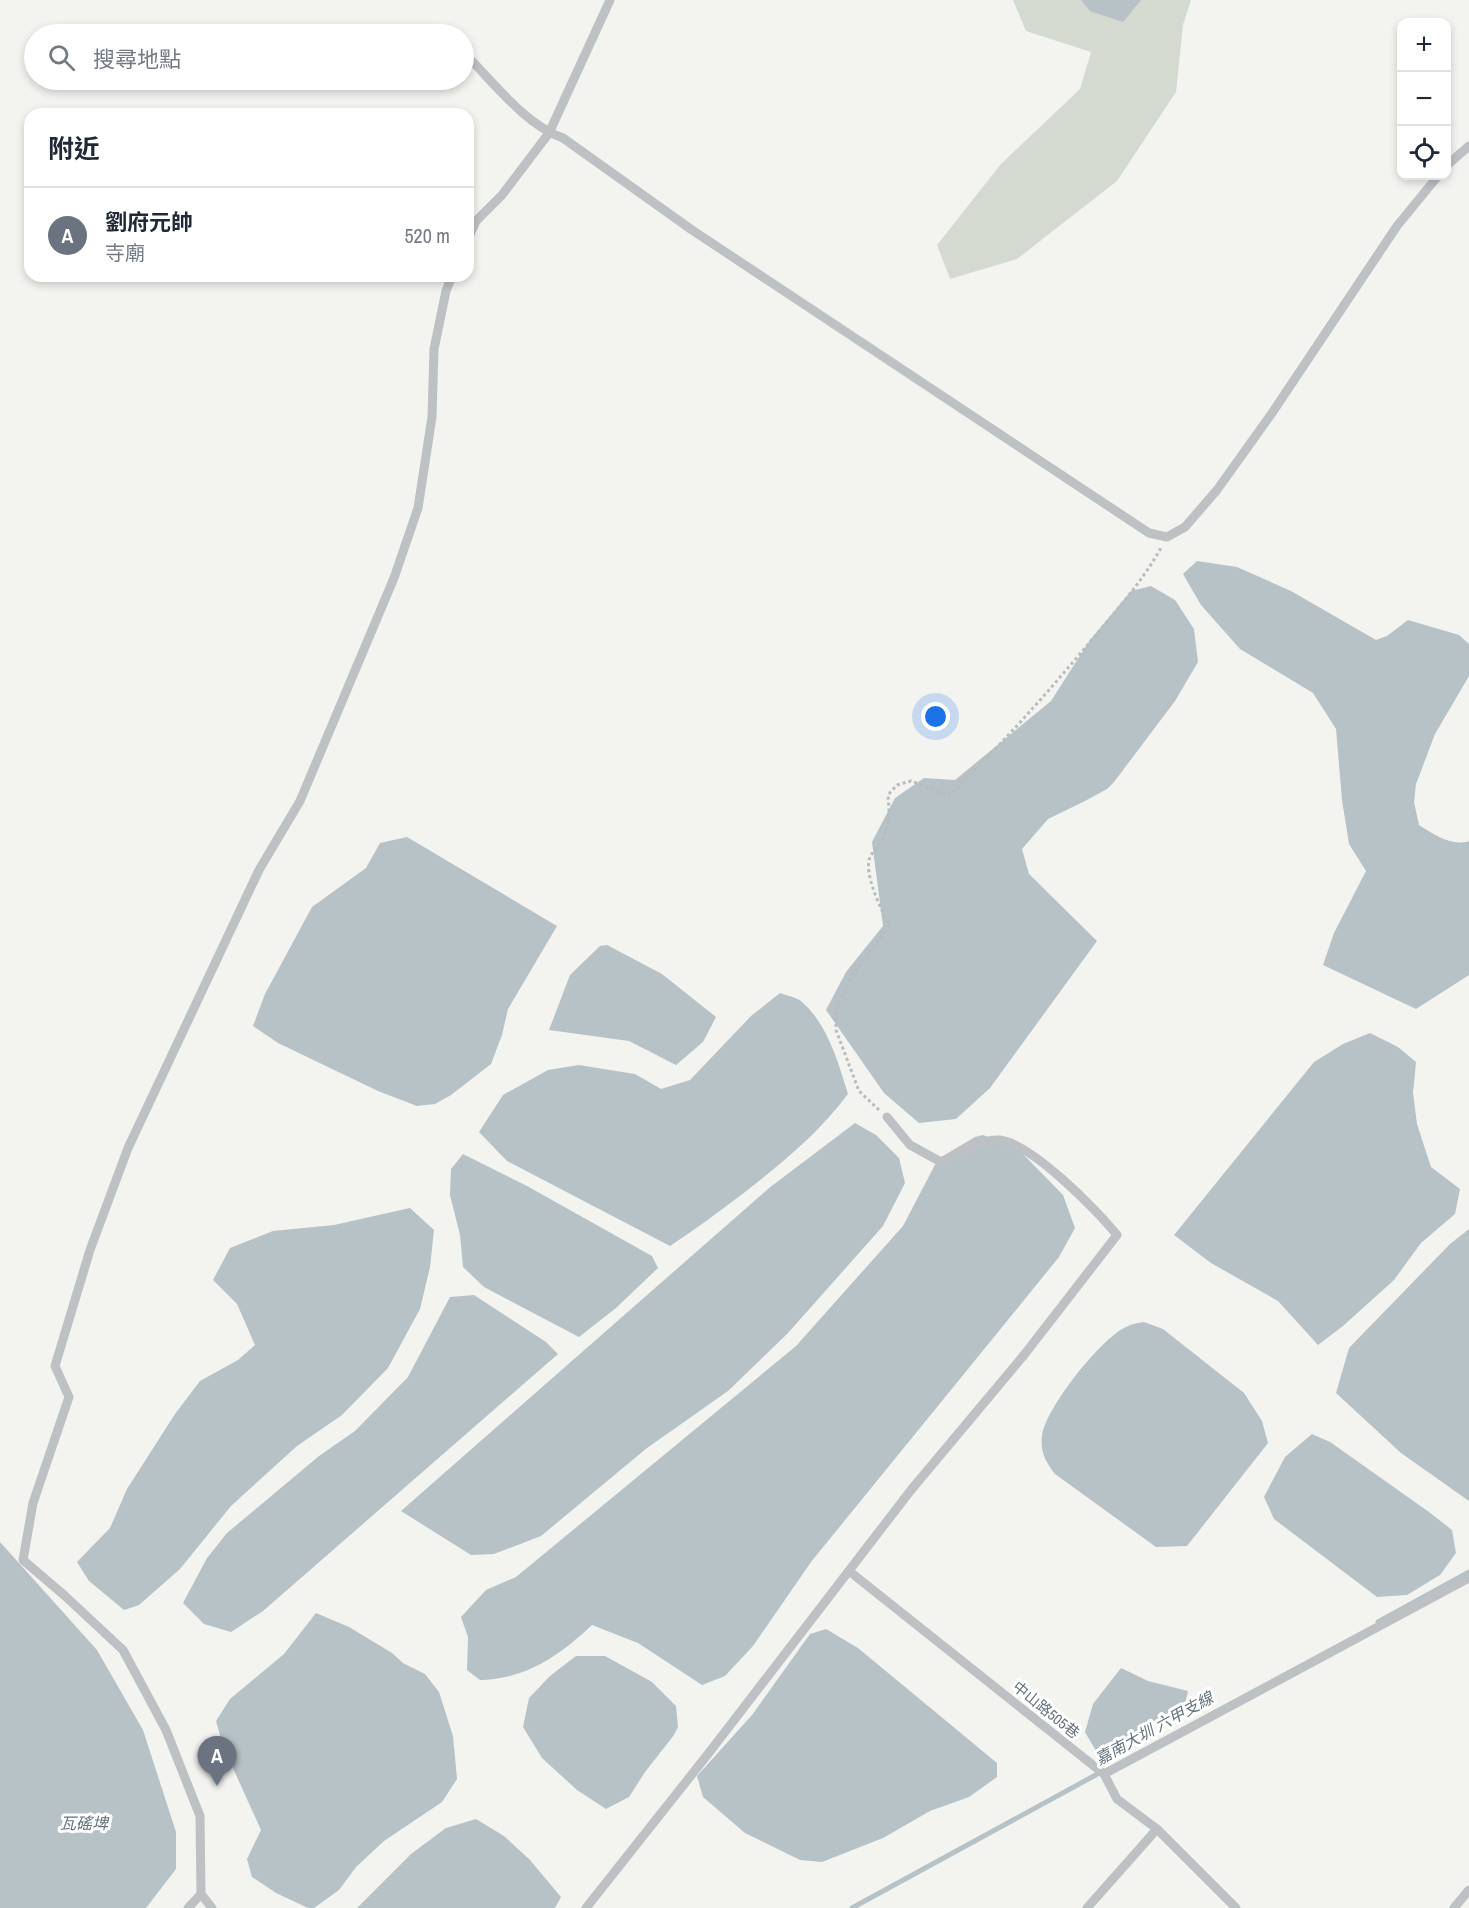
<!DOCTYPE html>
<html lang="zh-TW">
<head>
<meta charset="utf-8">
<style>
	body { margin:0; font-family:"Archivo Narrow","Noto Sans TC",sans-serif; background:#f6f6f7; color:#1f2937 }
	.controls { position:absolute; right:18px; top:18px; display:grid; overflow:hidden; border-radius:12px; box-shadow:0 3px 9px #0003 }
	.controls button { width:54px; height:54px; display:grid; place-items:center; padding:0; border:0; border-bottom:2px solid #e0e1e3; background:#fff; color:#1f2937; font:30px sans-serif }
	.you { position:absolute; left:936px; top:717px; width:21px; height:21px; margin:-15px; border:4px solid #fff; border-radius:50%; background:#1a73e8; box-shadow:0 0 0 9px #1a73e833 }
	.badge { display:grid; place-items:center; width:39px; height:39px; border-radius:50%; background:#d93025; color:#fff; font-size:20px; font-weight:700 }
	.pin { position:absolute; translate:-50% -50px; filter:drop-shadow(0 2px 3px #0008) }
	.pin::after { content:''; position:absolute; top:32px; width:21px; height:18px; background:inherit; clip-path:polygon(0 0,100% 0,50% 100%) }
	.list { margin:0; padding:0; list-style:none }
	h2 { display:flex; justify-content:space-between; align-items:center; height:78px; margin:0; padding:0 24px; font-size:26px }
	h2 small { font-size:20px; font-weight:400; color:#747a83 }
	.list li { display:grid; grid-template-columns:39px 1fr auto; gap:18px; align-items:center; box-sizing:border-box; height:96px; padding:0 24px; border-top:2px solid #e0e1e3 }
	.list b { display:block; font-size:22px; white-space:nowrap }
	.list p { margin:0; font-size:20px; white-space:nowrap; color:#747a83 }
	.list em { font-size:20px; font-style:normal; color:#747a83 }
	.icon { flex:none; width:33px; height:33px; fill:none; stroke:currentColor; stroke-width:2; stroke-linecap:round; stroke-linejoin:round }
	.map { position:relative; flex:none; width:1469px; height:1908px; overflow:hidden }
	.search { position:absolute; background:#fff; box-shadow:0 3px 9px #0003; left:24px; top:24px; width:450px; height:66px; display:flex; align-items:center; gap:15px; box-sizing:border-box; padding:0 21px; border-radius:33px; color:#747a83; font-size:22px }
	.panel { position:absolute; background:#fff; box-shadow:0 3px 9px #0003; left:24px; top:108px; width:450px; height:174px; border-radius:18px }
	.map>svg:first-child { display:block }
</style>
</head>
<body>
<div class="map">
<svg width="1469" height="1908" viewBox="0 0 1469 1908">
	<rect width="100%" height="100%" fill="#f3f3f0"/>
	<!-- green -->
	<path fill="#d5dad1" d="M1013 0H1191L1183 25 1176 92 1117 181 1017 259 950 279 937 245 1001 164 1080 89 1091 52 1026 31Z"/>
	<!-- water -->
	<g fill="#b7c2c6">
		<path d="M1081 0H1141L1123 22 1090 11Z"/>
		<path d="M1197 561 1237 567 1291 591 1376 640 1387 636 1408 620 1459 635 1469 644V676L1435 734 1416 784 1414 802 1419 825C1433 834 1452 847 1469 841V975L1416 1009 1323 965 1334 933 1366 871 1349 844 1342 800 1336 729 1313 693 1240 649 1201 605 1183 574Z"/>
		<path d="M1151 586 1175 600 1194 629 1198 662 1175 701 1114 782 1107 789 1085 801 1048 819 1022 849 1029 874 1097 941 990 1088 956 1119 919 1123 884 1093 826 1010 846 972 883 926 872 842 895 798 924 778 955 780 1051 701 1090 640 1131 591Z"/>
		<path d="M407 837 557 926 508 1009 502 1035 491 1064 451 1095 435 1104 417 1106 378 1091 278 1043 253 1026 265 994 312 907 366 868 380 843Z"/>
		<path d="M607 945 662 974 716 1017 703 1042 676 1065 629 1041 549 1030 570 975 600 946Z"/>
		<path d="M780 993C787 996 797 997 802 1002 828 1025 838 1062 848 1094 819 1133 783 1162 745 1192 720 1211 696 1229 670 1246L507 1161 479 1132 503 1095 548 1070 579 1065 635 1074 661 1089 690 1080 751 1016Z"/>
		<path d="M1370 1033 1398 1047 1416 1062 1413 1093 1417 1124 1431 1167 1460 1189 1455 1214 1421 1243 1394 1280 1343 1326 1318 1345 1278 1301 1211 1263 1174 1235 1314 1062 1343 1044Z"/>
		<path d="M855 1123 876 1135 899 1158 905 1183 883 1226 788 1333 728 1391 647 1448 541 1536 494 1554 471 1555 401 1511 769 1188Z"/>
		<path d="M983 1135 1019 1150 1063 1195 1075 1228 1059 1257 811 1562 753 1646 725 1676 702 1685 638 1643 592 1625C559 1656 526 1679 480 1680L467 1670 468 1637 461 1617 486 1590 516 1577 796 1346 903 1226 938 1159 975 1137Z"/>
		<path d="M463 1154 527 1186 652 1256 658 1268 616 1308 579 1337 484 1287 463 1267 460 1235 450 1195 451 1169Z"/>
		<path d="M410 1208 434 1230 430 1267 420 1309 388 1368 342 1415 297 1446 231 1506 180 1569 139 1605 124 1610 89 1581 77 1562 110 1528 127 1489 175 1414 200 1381 238 1360 255 1345 237 1304 213 1280 230 1248 273 1231 334 1225Z"/>
		<path d="M1469 1229V1501L1401 1453 1336 1393 1349 1348 1450 1244Z"/>
		<path d="M474 1295 546 1342 558 1354 263 1611 231 1632 204 1624 183 1603 207 1558 227 1533 319 1456 355 1431 408 1377 450 1297Z"/>
		<path d="M1144 1322 1163 1329 1244 1393 1262 1421 1268 1443 1187 1546 1156 1547 1055 1474C1046 1462 1040 1453 1042 1436 1045 1409 1101 1338 1126 1327 1131 1324 1138 1323 1144 1322Z"/>
		<path d="M1312 1434 1330 1442 1429 1512 1452 1530 1456 1553 1440 1575 1407 1595 1377 1597 1274 1519 1264 1497 1285 1457Z"/>
		<path d="M0 1542 97 1650 143 1730 176 1832V1869L146 1908H0Z"/>
		<path d="M316 1613 349 1627 392 1653 403 1663 425 1674 439 1692 453 1736 457 1779 442 1802 384 1841 356 1867 339 1890 314 1908H308L276 1893 252 1877 247 1859 261 1830 223 1746 216 1721 230 1699 284 1654Z"/>
		<path d="M826 1629 858 1648 997 1763V1777L969 1797 930 1811 883 1838 822 1862 800 1860 745 1833 703 1797 697 1776 752 1715 810 1634Z"/>
		<path d="M576 1656H605L652 1682 676 1706 678 1727 674 1735 645 1772 629 1797 606 1809 577 1790 542 1758 523 1727 529 1698 550 1676Z"/>
		<path d="M1121 1668 1148 1681 1188 1691 1184 1710 1125 1743 1096 1751 1085 1732 1093 1704Z"/>
		<path d="M476 1819 504 1836 530 1860 561 1897 555 1908H357L411 1854 446 1828Z"/>
	</g>
	<g fill="none" stroke-linecap="round" stroke-linejoin="round">
		<!-- stream -->
		<g stroke="#b7c2c6" stroke-width="5">
			<path d="M1378 1622 1469 1572"/>
			<path d="M852 1908 1103 1771"/>
		</g>
		<!-- path -->
		<path stroke="#b9bbbd" stroke-width="3" stroke-dasharray="3 3" stroke-linecap="butt" d="M879 1110 859 1091 836 1030V1011L852 976 889 926C882 910 863 874 870 857 874 850 880 844 884 837 891 825 889 809 888 795L897 785 911 781 949 795C996 751 1038 703 1080 654 1108 620 1139 587 1161 548"/>
		<!-- service -->
		<g stroke="#bdc1c4" stroke-width="9">
			<path d="M472 61C497 87 528 126 563 138L692 230 1149 533 1167 537 1185 527 1217 490 1272 413 1397 226 1438 176"/>
			<path d="M1446 166 1469 146"/>
			<path d="M468 239 476 221 502 195 549 133 610 0"/>
			<path d="M849 1571 1104 1774 1117 1799 1157 1829 1236 1908"/>
			<path d="M1104 1774 1469 1578"/>
			<path d="M188 1908 201 1894"/>
			<path d="M212 1908 201 1894 200 1816 166 1730 123 1650 64 1595 23 1560 33 1503 69 1397 55 1366 90 1250 128 1148 259 870 300 801 394 578 418 508 432 417 434 349 446 291 452 276"/>
			<path d="M586 1908 708 1754 911 1490 1024 1355 1117 1235C1098 1211 1028 1140 998 1140 978 1140 958 1154 941 1162L910 1145 887 1117"/>
			<path d="M1087 1908 1157 1829"/>
			<path d="M1454 1908 1469 1890"/>
		</g>
	</g>
	<g text-anchor="middle" stroke-width="6" stroke-linejoin="round" paint-order="stroke">
		<!-- street labels -->
		<g font-size="15" fill="#65747e" stroke="#fff">
			<text transform="translate(1046 1710) rotate(39)" y="5">中山路505巷</text>
		</g>
		<!-- water labels -->
		<g font-size="16" font-style="italic" fill="#61757c" stroke="#fff">
			<text transform="translate(1154 1728) rotate(-29)" y="6">嘉南大圳 六甲支線</text>
			<text x="84" y="1829">瓦磘埤</text>
		</g>
	</g>
</svg>
<div class="controls">
<button>+</button>
<button>−</button>
<button><svg class="icon" aria-label="locate" viewBox="0 0 24 24"><circle cx="12" cy="12" r="6"/><path d="M12 2v4M12 18v4M2 12h4M18 12h4"/></svg></button>
</div>
<div class="you"></div>
<div class="pin badge" style="left:217px;top:1786px;background:#6b7280">A</div>
<div class="search"><svg class="icon" aria-label="search" viewBox="0 0 24 24"><circle cx="10" cy="10" r="6"/><path d="M15 15l6 6"/></svg>搜尋地點</div>
<section class="panel">
<h2>附近<small></small></h2>
<ul class="list">
<li><span class="badge" style="background:#6b7280">A</span><div><b>劉府元帥</b><p>寺廟</p></div><em>520 m</em></li>
</ul>
</section>
</div>
</body>
</html>
